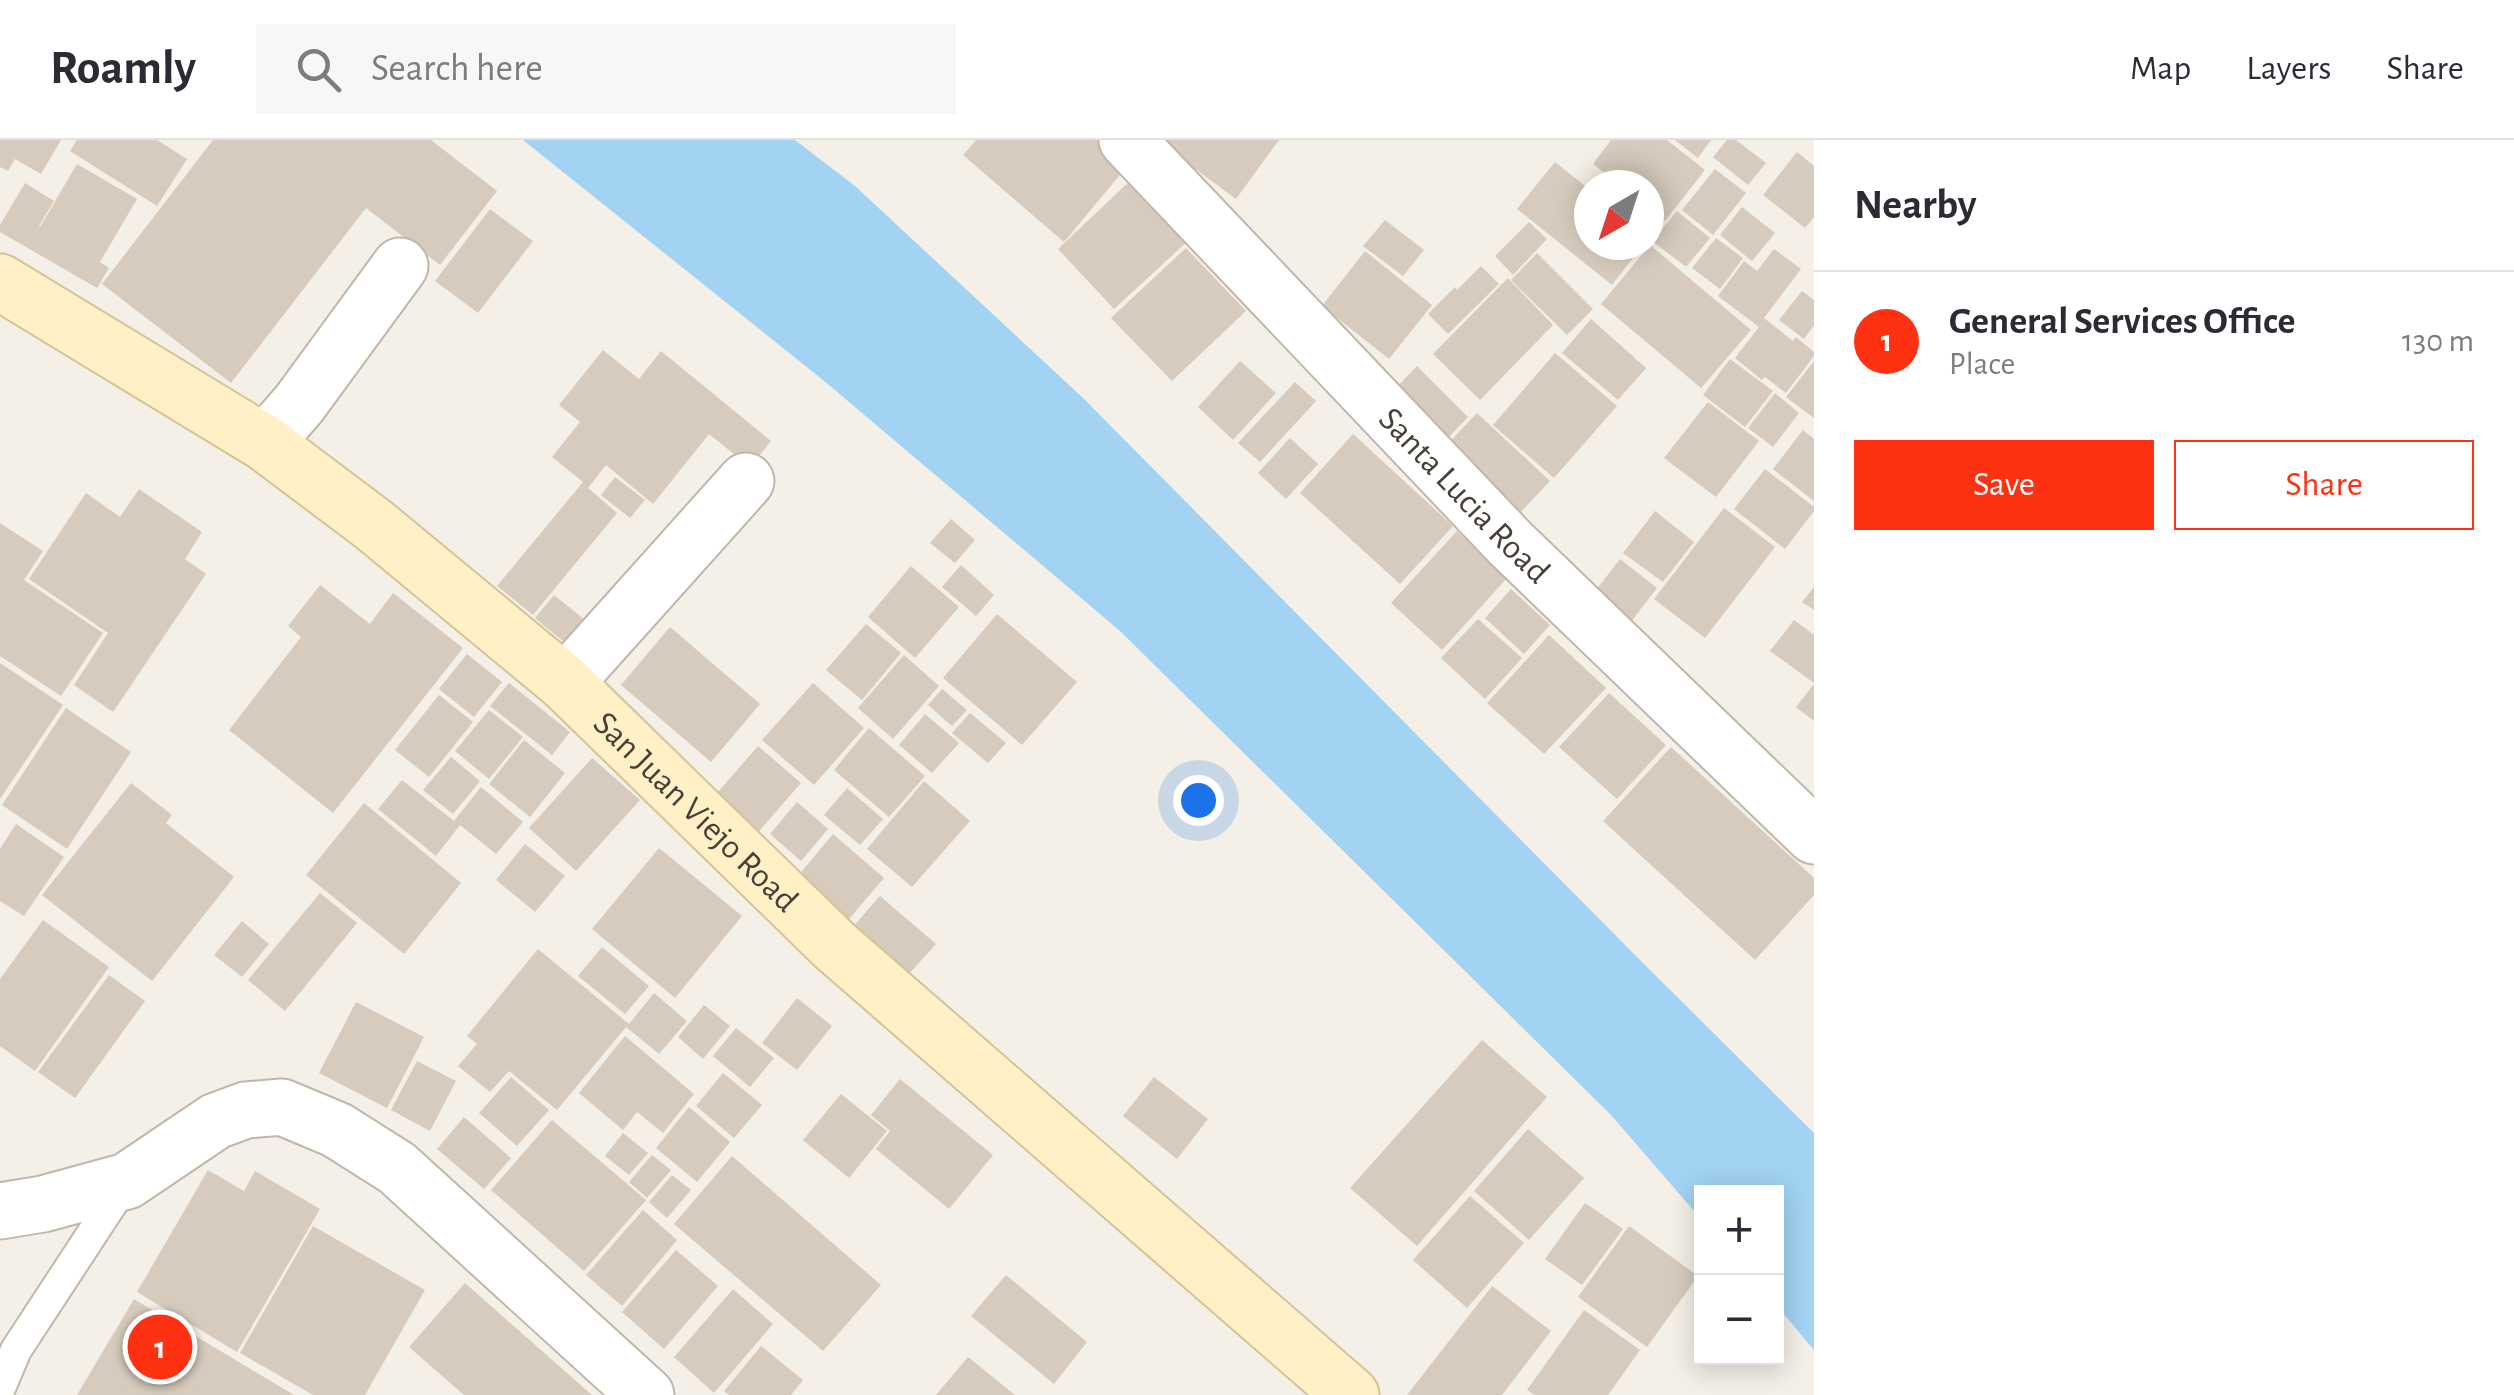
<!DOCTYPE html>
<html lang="en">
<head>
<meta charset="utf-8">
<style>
	body { margin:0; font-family:"Alegreya Sans",sans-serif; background:#f7f7f7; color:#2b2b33 }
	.controls { position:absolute; right:30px; bottom:30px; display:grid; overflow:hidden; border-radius:0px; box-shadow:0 5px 25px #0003 }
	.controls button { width:90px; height:90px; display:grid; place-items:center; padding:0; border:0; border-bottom:2px solid #e1e1e2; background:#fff; color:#2b2b33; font:50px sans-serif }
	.compass { position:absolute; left:1574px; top:30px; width:90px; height:90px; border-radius:50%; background:#fff; box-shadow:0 5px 25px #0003; rotate:219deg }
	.you { position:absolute; left:1198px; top:660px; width:35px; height:35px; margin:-25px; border:8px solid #fff; border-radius:50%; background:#1a73e8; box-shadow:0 0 0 15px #1a73e833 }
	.badge { display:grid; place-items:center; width:65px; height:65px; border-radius:50%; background:#ff3113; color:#fff; font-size:32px; font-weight:700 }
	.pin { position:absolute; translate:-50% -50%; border:5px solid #fff; box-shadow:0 2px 10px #0006 }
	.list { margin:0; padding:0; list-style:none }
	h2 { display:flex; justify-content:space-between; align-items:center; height:130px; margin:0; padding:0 40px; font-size:42px }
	h2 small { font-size:32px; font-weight:400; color:#7c7c81 }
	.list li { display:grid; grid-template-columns:65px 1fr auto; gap:30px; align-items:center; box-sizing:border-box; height:140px; padding:0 40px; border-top:2px solid #e1e1e2 }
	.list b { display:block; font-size:38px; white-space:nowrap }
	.list p { margin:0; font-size:32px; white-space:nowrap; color:#7c7c81 }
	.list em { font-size:32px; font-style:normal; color:#7c7c81 }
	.actions { display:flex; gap:20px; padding:30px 40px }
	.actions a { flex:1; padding:22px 0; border:2px solid #ff3113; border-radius:0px; text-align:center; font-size:35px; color:#ff3113 }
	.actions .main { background:#ff3113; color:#fff }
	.icon { flex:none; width:55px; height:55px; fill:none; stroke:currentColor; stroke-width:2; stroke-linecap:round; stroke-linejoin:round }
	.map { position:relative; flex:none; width:1814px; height:1255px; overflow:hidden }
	header { display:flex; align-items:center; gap:60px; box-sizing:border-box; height:140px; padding:0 50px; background:#fff; border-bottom:2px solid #e1e1e2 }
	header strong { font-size:48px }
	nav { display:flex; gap:55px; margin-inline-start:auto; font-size:35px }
	.search { width:700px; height:90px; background:#f7f7f7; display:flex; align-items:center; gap:25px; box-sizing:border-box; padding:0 35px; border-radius:0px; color:#7c7c81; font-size:38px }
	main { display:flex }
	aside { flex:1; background:#fff }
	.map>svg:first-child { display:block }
</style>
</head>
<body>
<header>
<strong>Roamly</strong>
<div class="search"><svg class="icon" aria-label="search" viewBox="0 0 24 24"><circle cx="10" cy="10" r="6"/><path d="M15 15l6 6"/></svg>Search here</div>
<nav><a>Map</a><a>Layers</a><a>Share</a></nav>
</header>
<main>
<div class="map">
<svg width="1814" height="1255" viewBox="0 0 1814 1255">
	<rect width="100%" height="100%" fill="#f4f0e7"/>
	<!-- water -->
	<path fill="#a2d3f2" d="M523 0H795L855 46 1083 258 1643 823 1814 993V1210L1777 1166 1776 1052H1702L1701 1079 1611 975 1120 491 823 240Z"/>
	<!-- building -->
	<g fill="#d6cbbc">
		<path d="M0 0H61L41 34 15 19 8 31 0 27Z"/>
		<path d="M77 0H157L187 19 157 66 70 11Z"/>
		<path d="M213 0H431L497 51 440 125 366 68 231 243 102 144Z"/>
		<path d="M976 0H1100L1129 24 1064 102 963 15Z"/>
		<path d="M1156 0H1279L1236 59Z"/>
		<path d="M1611 0H1667L1705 30 1665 81 1649 68V45H1620L1593 24Z"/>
		<path d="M1675 0H1711L1698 18Z"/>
		<path d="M1727 0H1736L1766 23 1748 45 1713 17Z"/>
		<path d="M1797 12 1814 26V77L1805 88 1763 55Z"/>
		<path d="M1555 22 1589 49V105H1643L1612 145 1517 69Z"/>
		<path d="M77 24 137 59 100 122 109 128 97 148 0 92V85L25 43 54 61 39 86 40 87Z"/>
		<path d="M1715 29 1746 53 1713 95 1682 70Z"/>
		<path d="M1599 35 1611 45H1592Z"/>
		<path d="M1133 38 1190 99 1114 169 1058 109Z"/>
		<path d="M1742 67 1775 93 1752 121 1720 95Z"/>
		<path d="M490 69 533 101 478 173 435 141Z"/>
		<path d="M1677 71 1710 98 1686 127 1652 101Z"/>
		<path d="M1649 75 1660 83 1649 97Z"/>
		<path d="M1385 80 1424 110 1403 136 1363 106Z"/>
		<path d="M1529 82 1547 99 1513 135 1495 116Z"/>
		<path d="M1716 98 1743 118 1720 149 1692 128Z"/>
		<path d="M1650 105 1751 190 1701 248 1601 164Z"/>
		<path d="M1186 108 1246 171 1172 241 1111 178Z"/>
		<path d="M1774 109 1801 129 1764 178 1793 201 1796 197 1814 212V216L1786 253 1765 237 1762 240 1735 218 1759 187 1718 156 1744 121 1757 131Z"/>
		<path d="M1365 111 1432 165 1389 219 1322 166Z"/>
		<path d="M1537 113 1593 169 1567 195 1511 140Z"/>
		<path d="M1481 126 1499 144 1448 194 1428 174 1455 147 1457 150Z"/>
		<path d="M1508 138 1553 185 1480 260 1433 214Z"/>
		<path d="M1802 151 1814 160V185L1804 199 1779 180Z"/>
		<path d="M1591 179 1646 228 1618 260 1562 213Z"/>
		<path d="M603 210 639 239 661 211 771 301 750 327 709 294 653 364 606 325 588 348 617 373 533 475 497 446 583 342 552 317 580 282 559 265Z"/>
		<path d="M1555 213 1617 266 1554 338 1493 285Z"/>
		<path d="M1730 219 1773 251 1745 287 1703 255Z"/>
		<path d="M1240 221 1276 253 1233 300 1198 267Z"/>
		<path d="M1814 221V278L1786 257Z"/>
		<path d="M1417 226 1468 277 1447 299 1396 248Z"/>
		<path d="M1295 242 1316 261 1260 322 1238 303Z"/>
		<path d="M1775 253 1799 273 1773 307 1748 288Z"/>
		<path d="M1708 262 1759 301 1716 357 1664 318Z"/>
		<path d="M1477 273 1550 341 1514 379 1441 311Z"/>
		<path d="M1803 290 1814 299V361L1773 329Z"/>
		<path d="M1353 294 1453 386 1400 444 1300 353Z"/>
		<path d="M1290 298 1318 324 1286 359 1258 333Z"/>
		<path d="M1765 329 1814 367V371L1785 409 1734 369Z"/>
		<path d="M615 337 645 360 630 378 601 355Z"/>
		<path d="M139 349 202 392 185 419 206 434 113 572 74 545 108 493 29 439 86 353 120 377Z"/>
		<path d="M1724 368 1775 407 1705 498 1654 459Z"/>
		<path d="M1655 371 1694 402 1663 442 1623 413Z"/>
		<path d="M951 379 975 400 955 423 930 403Z"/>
		<path d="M0 383 43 411 24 440 103 493 61 556 0 516Z"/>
		<path d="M1457 391 1507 438 1442 510 1391 463Z"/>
		<path d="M1620 419 1657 448 1630 483 1593 454Z"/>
		<path d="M961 425 994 455 976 476 942 447Z"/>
		<path d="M911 426 959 467 915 518 868 477Z"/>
		<path d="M320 445 370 484 393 453 463 508 333 673 229 590 301 497 288 486Z"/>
		<path d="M1814 447V470L1802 462Z"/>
		<path d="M1511 449 1550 485 1524 514 1485 478Z"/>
		<path d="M554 455 596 489 576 512 535 478Z"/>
		<path d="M997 474 1077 542 1022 605 943 538Z"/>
		<path d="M1478 479 1522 518 1485 559 1441 518Z"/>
		<path d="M1794 480 1814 495V543L1770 511Z"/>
		<path d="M866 484 901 513 862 560 826 530Z"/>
		<path d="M670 487 760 564 711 622 621 545Z"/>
		<path d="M1549 495 1606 548 1544 614 1487 563Z"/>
		<path d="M467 514 502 542 474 577 439 549Z"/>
		<path d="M904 515 939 546 893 599 858 568Z"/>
		<path d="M0 523 63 565 0 659Z"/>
		<path d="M509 543 570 592 552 615 490 566Z"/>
		<path d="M813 543 864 588 814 645 762 600Z"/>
		<path d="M1814 544V581L1796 567Z"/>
		<path d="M942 549 967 570 952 586 928 565Z"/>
		<path d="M1609 553 1666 605 1617 659 1559 607Z"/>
		<path d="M439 555 473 582 429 637 395 610Z"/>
		<path d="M66 568 131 612 67 709 2 665Z"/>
		<path d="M489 570 523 597 489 639 455 611Z"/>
		<path d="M970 573 1006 603 988 623 952 593Z"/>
		<path d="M925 574 959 603 932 633 899 605Z"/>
		<path d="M869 588 925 636 889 677 834 630Z"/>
		<path d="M524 600 565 633 530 677 489 644Z"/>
		<path d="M758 606 801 643 753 698 711 660Z"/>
		<path d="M1671 607 1814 738V755L1755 820 1603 681Z"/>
		<path d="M451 617 480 641 453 674 423 650Z"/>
		<path d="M592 618 640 660 576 731 529 688Z"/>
		<path d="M402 640 454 681 481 647 523 682 496 714 460 685 436 716 378 669Z"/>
		<path d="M924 641 970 681 912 747 867 709Z"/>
		<path d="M131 643 172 675 166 683 234 737 152 841 42 755Z"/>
		<path d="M847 648 883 679 860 705 824 675Z"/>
		<path d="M797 662 828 689 801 721 770 694Z"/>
		<path d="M364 663 461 743 404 814 306 735Z"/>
		<path d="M16 684 64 717 24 776 0 761V709Z"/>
		<path d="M833 694 884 738 849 779 798 736Z"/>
		<path d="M525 704 565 736 535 772 496 740Z"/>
		<path d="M659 708 742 776 675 858 592 789Z"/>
		<path d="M320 753 357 783 285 871 248 840Z"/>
		<path d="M880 756 936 804 908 835 852 788Z"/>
		<path d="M43 780 109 827 35 931 0 906V839Z"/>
		<path d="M242 781 269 804 242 837 214 815Z"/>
		<path d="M602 807 649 846 625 874 578 836Z"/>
		<path d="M538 809 629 884 654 853 687 881 659 914 626 887 557 970 509 931 490 952 458 926 477 904 467 896Z"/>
		<path d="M109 835 145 861 75 958 38 932Z"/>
		<path d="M797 858 832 886 797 930 762 903Z"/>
		<path d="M356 862 424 897 387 968 319 933Z"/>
		<path d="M704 865 730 886 703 919 678 897Z"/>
		<path d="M736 888 774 918 750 947 713 916Z"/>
		<path d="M625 896 694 954 663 993 637 972 623 990 579 953Z"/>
		<path d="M1482 900 1547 957 1417 1106 1350 1048Z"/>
		<path d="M417 921 456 941 430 991 391 970Z"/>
		<path d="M723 933 762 965 734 998 696 966Z"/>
		<path d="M511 937 549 970 517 1006 479 973Z"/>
		<path d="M1154 937 1208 979 1177 1019 1123 976Z"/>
		<path d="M900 939 993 1015 949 1069 876 1009 890 991 871 975Z"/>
		<path d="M841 954 887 991 849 1038 803 1000Z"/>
		<path d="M689 967 730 1002 697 1042 656 1008Z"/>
		<path d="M464 977 511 1018 484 1049 437 1009Z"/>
		<path d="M552 980 646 1060 584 1131 491 1050Z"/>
		<path d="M1528 989 1584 1038 1529 1100 1474 1051Z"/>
		<path d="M623 993 648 1013 629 1035 605 1016Z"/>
		<path d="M652 1015 671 1030 647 1058 629 1042Z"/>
		<path d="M732 1016 881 1145 823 1211 674 1084Z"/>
		<path d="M208 1030 244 1051 255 1031 320 1069 237 1212 137 1152Z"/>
		<path d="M672 1035 691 1050 667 1078 649 1062Z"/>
		<path d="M1470 1056 1524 1103 1467 1168 1413 1120Z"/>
		<path d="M1585 1063 1623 1089 1582 1145 1545 1119Z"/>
		<path d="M643 1070 677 1100 622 1166 586 1135Z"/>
		<path d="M313 1086 425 1150 365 1255H313L240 1213Z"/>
		<path d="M1629 1086 1698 1136 1647 1207 1578 1157Z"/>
		<path d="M676 1110 718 1146 664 1209 622 1172Z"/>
		<path d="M1006 1135 1087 1202 1054 1244 971 1176Z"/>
		<path d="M465 1143 592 1255H464L409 1207Z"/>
		<path d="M1492 1146 1551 1191 1502 1255H1407Z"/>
		<path d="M733 1149 773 1184 714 1253 674 1217Z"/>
		<path d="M134 1159 294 1255H77Z"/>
		<path d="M1584 1170 1640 1210 1608 1255H1535L1527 1250Z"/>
		<path d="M761 1206 803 1240 791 1255H729L724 1251Z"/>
		<path d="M968 1217 1015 1255H936Z"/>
	</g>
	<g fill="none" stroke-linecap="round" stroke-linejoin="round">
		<defs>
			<path id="lane" d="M0 1248 16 1210 126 1042"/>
			<g id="street">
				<path id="s1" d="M1127 0 1510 403 1814 696"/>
				<path d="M265 303 299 264 400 126"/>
				<path d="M565 543 746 341"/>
				<path d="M0 1071 43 1064 127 1041 216 981 246 970 282 967 337 990 397 1028 646 1255"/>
			</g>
			<g id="secondary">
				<path id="s2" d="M0 142 265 303 374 385 565 543 835 806 1351 1255"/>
			</g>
		</defs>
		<!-- lane casing -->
		<use href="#lane" stroke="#c0b7a9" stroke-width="34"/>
		<!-- street casing -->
		<use href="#street" stroke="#c0b7a9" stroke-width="59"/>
		<!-- secondary casing -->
		<use href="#secondary" stroke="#d5c396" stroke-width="59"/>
		<!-- lane -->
		<use href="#lane" stroke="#fff" stroke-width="30"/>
		<!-- street -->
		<use href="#street" stroke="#fff" stroke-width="55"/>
		<!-- secondary -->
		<use href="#secondary" stroke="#fff0c6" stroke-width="55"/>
	</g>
	<g text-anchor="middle" stroke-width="8" stroke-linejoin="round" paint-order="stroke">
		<!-- street labels -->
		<g font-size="35" fill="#474036" stroke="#fff">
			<text dy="12" stroke="none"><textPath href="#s1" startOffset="490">Santa Lucia Road</textPath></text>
			<text dy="12" stroke="none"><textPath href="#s2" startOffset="878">San Juan Viejo Road</textPath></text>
		</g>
	</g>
</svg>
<div class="controls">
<button>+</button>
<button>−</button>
</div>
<svg class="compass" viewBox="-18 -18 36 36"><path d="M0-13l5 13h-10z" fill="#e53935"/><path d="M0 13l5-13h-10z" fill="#7c7c81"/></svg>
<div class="you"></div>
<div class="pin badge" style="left:160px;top:1207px">1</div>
</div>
<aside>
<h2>Nearby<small></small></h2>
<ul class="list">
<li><span class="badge">1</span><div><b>General Services Office</b><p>Place</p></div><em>130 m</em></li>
</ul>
<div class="actions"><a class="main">Save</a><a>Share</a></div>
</aside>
</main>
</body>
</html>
